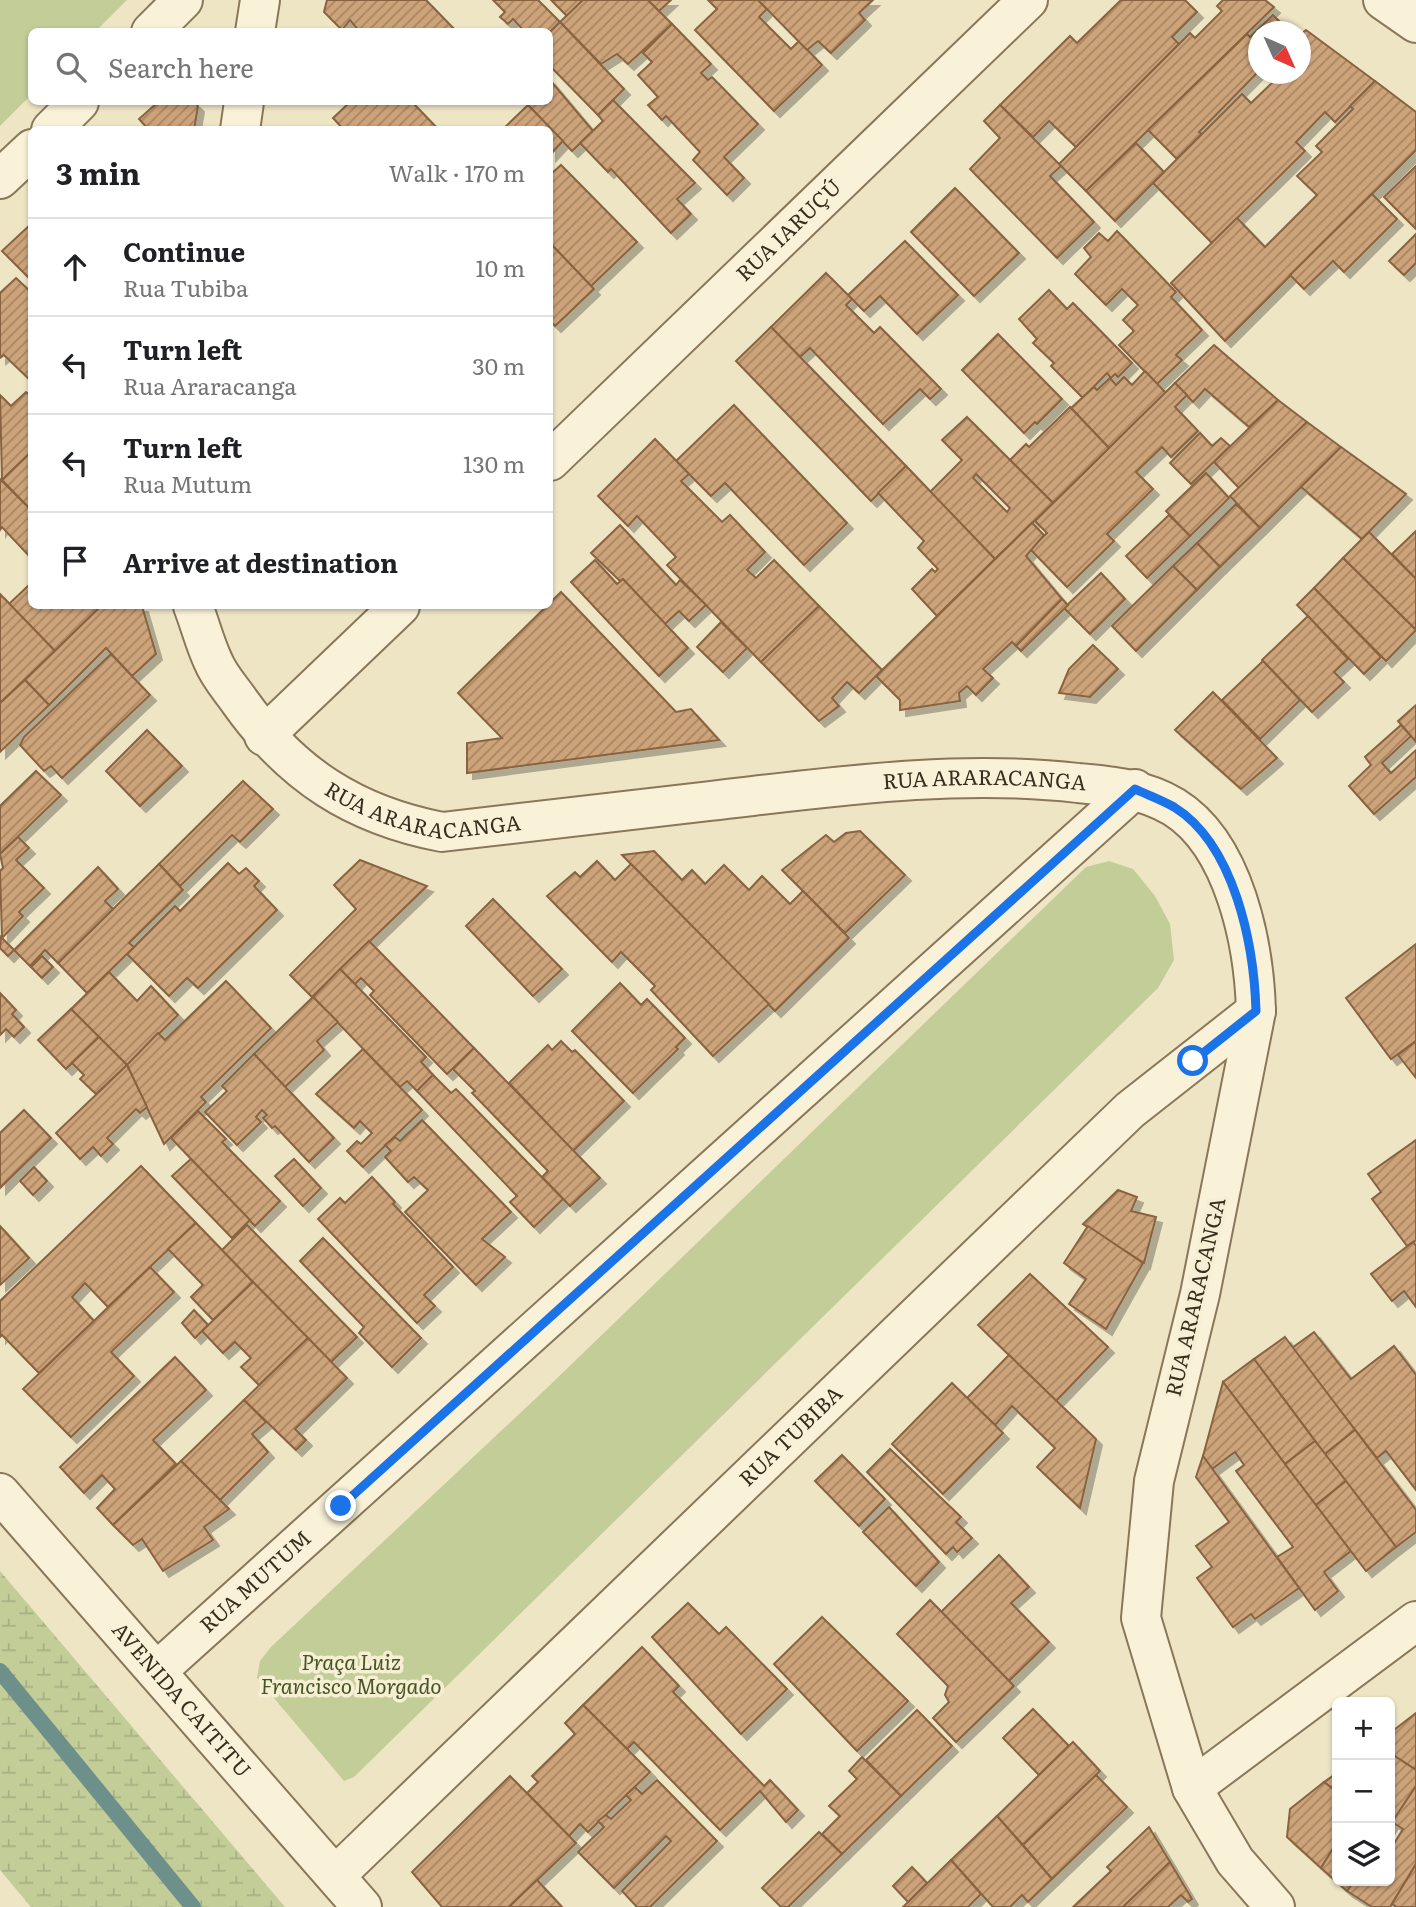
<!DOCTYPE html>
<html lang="en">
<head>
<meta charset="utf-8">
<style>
	body { margin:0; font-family:Literata,serif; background:#f2f2f2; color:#202124 }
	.controls { position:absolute; right:21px; bottom:21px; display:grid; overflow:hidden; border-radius:10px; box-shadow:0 2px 5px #0004 }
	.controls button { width:63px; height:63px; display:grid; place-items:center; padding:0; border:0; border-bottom:2px solid #e0e0e0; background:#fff; color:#202124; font:35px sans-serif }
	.compass { position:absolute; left:1248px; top:21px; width:63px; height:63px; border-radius:50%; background:#fff; box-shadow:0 2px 5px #0004; rotate:135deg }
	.stop { position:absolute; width:21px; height:21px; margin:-16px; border:5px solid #1a73e8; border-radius:50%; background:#fff }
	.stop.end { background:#1a73e8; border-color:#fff; box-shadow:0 2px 7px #0008 }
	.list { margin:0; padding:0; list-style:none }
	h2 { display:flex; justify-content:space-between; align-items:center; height:91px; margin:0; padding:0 28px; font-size:30px }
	h2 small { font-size:23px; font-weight:400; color:#757577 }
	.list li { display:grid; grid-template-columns:46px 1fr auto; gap:21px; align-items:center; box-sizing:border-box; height:98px; padding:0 28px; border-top:2px solid #e0e0e0 }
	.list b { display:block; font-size:26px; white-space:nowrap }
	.list p { margin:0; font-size:23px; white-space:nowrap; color:#757577 }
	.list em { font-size:23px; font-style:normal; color:#757577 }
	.icon { flex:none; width:38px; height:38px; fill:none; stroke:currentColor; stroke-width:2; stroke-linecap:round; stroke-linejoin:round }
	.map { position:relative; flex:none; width:1416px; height:1907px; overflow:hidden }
	.search { position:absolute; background:#fff; box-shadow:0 2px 5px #0004; left:28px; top:28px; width:525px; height:77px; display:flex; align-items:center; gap:18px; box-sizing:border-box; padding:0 24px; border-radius:10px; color:#757577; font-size:26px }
	.panel { position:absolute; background:#fff; box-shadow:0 2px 5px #0004; left:28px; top:126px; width:525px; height:483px; border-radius:10px }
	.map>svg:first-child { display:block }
</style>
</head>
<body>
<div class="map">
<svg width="1416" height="1907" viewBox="0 0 1416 1907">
	<defs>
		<pattern id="wetland-marsh" width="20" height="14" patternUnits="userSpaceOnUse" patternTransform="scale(1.75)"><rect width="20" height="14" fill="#c2cd98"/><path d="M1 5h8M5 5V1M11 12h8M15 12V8" fill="none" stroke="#a7b083"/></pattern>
		<pattern id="building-hatch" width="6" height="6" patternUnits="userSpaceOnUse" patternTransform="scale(1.75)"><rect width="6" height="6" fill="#cda37a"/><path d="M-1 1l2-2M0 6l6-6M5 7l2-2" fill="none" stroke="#a78563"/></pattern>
		<filter id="shadow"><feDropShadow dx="6" dy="6" stdDeviation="0" flood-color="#0004"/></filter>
	</defs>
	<rect width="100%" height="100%" fill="#eee5c4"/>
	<!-- green -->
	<g fill="#c2cd98">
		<path d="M0 0H127L96 31 32 32 31 95 0 126Z"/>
		<path d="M1109 861 1133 869 1155 896 1170 924 1174 960 1158 988 354 1777 344 1781 257 1678 260 1661 271 1647 549 1386 1086 867Z"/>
	</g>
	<!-- wetland -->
	<path fill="url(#wetland-marsh)" d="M0 1571 285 1907H31L0 1870Z"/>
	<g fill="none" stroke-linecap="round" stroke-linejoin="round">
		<!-- stream -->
		<path stroke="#6d908a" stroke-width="16" d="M0 1671 193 1907"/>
	</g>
	<!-- building -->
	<g fill="url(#building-hatch)" stroke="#896340" stroke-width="2" fill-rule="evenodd" filter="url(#shadow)">
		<path d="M327 0H426L457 32H360L350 20 342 30 324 12Z"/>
		<path d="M493 0H538L560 22 550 32H525L513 19 508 24 500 17 505 12Z"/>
		<path d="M551 0H583L567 16Z"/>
		<path d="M583 0H648L672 24 628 64 617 54 601 64 560 22Z"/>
		<path d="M648 0H671L659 11Z"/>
		<path d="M708 0H758L767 9 759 17 791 49 799 41 822 65 774 111 695 30 717 9Z"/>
		<path d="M758 0H873L859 13 865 20 831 53 818 41 807 50Z"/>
		<path d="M1121 0H1185L1197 12 1172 37 1179 44 1076 147 1049 121 1033 137 1000 105 1070 36 1077 43Z"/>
		<path d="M1223 0H1265L1274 7 1086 191 1059 164 1190 33 1195 38 1222 11 1217 6Z"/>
		<path d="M1273 15 1290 32H1258V72L1199 132 1202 134 1177 159 1148 130 1247 34 1250 37Z"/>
		<path d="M560 22 624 89 598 115 550 66V32Z"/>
		<path d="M672 24 711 64 701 73 708 80 712 77 758 124 724 157 744 178 727 195 693 160 700 152 666 116 662 120 648 105 658 97 638 75 652 62 643 53Z"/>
		<path d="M1306 30 1375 81 1335 122 1325 112 1296 142 1305 151 1212 243 1153 183 1242 94 1251 103 1278 77 1275 74H1300V35Z"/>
		<path d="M550 80 593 131 572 151 525 102H550Z"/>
		<path d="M1375 81 1416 112V150L1225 341 1171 283 1237 218 1265 247 1317 195 1297 176 1322 152 1316 146 1353 109 1350 106Z"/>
		<path d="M613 100 695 183 677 199 691 214 671 233 611 169 608 172 580 143 603 121 598 115Z"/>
		<path d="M158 102H194L198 106 194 130H149L139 119Z"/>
		<path d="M350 102H412L439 130H344L333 118Z"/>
		<path d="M528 105 563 141 550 155V130H502Z"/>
		<path d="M1000 105 1061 166 1050 176 1094 222 1057 258 970 169 1000 138 984 121Z"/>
		<path d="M1136 143 1164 172 1115 221 1086 191Z"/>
		<path d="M561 165 637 242 591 286 550 243V175Z"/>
		<path d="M1416 166V229L1384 197Z"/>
		<path d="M955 188 1019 253 974 296 911 232Z"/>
		<path d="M1372 194 1397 219 1344 272 1333 261 1304 289 1290 275Z"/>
		<path d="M32 223V281L2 251Z"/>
		<path d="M1117 231 1176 292 1171 297 1202 330 1176 355 1182 360 1157 384 1119 345 1134 331 1123 320 1138 305 1122 289 1106 305 1075 274 1091 257 1084 248 1099 233 1108 241Z"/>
		<path d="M1416 234V263L1404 275 1389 261Z"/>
		<path d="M905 241 958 295 917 334 880 296 864 311 848 295Z"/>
		<path d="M550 243 594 289 555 326 550 321Z"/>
		<path d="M826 273 852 299 846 305 874 333 880 327 941 389 930 399 920 389 883 424 810 348 800 357 771 327Z"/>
		<path d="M16 278 32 293V382L4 355 0 358V293Z"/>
		<path d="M1049 290 1067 309 1073 303 1132 363 1118 377 1115 374 1111 378 1107 373 1083 398 1051 366 1054 363 1033 343 1037 339 1019 319Z"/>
		<path d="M771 327 906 466 871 501 736 361Z"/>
		<path d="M998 334 1062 399 1037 424 1035 422 1024 433 962 370Z"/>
		<path d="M1214 345 1278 400 1249 427 1205 389 1193 402 1175 383Z"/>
		<path d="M1145 371 1166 393 1109 448 1071 408 1094 387 1097 390 1110 378 1116 385 1124 377 1132 385Z"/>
		<path d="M1175 383 1187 395 1175 407 1198 431 1171 457 1162 447 1136 472 1153 489 1107 534 1114 541 1067 587 1030 549 1047 533 1035 521Z"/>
		<path d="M26 392 32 397V451L2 480 0 395 11 406Z"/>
		<path d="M1278 400 1307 422 1239 488 1214 462Z"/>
		<path d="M734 405 847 523 804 565 725 483 711 496 676 461Z"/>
		<path d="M1070 407 1109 448 1053 503 1010 460 1026 444 1029 447Z"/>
		<path d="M967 417 1053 503 995 559 930 492 962 460 942 440ZM976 474 1010 508 1007 512 973 478Z"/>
		<path d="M1307 422 1341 447 1260 528 1230 496Z"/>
		<path d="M1200 433 1212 446 1221 438 1230 446 1191 484 1170 463Z"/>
		<path d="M655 439 689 474 681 481 722 522 730 515 765 552 747 570 756 578 774 560 819 606 761 662 667 565 676 557 637 516 628 526 598 496Z"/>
		<path d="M1341 447 1406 494 1362 539 1301 487Z"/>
		<path d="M32 451V511L2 480Z"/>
		<path d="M906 466 995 559 937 616 912 589 932 569 935 572 938 569 918 548 924 541 878 493Z"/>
		<path d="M1206 473 1229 498 1190 536 1166 511Z"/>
		<path d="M0 479 32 511V559L2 527 0 530Z"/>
		<path d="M1236 504 1260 528 1220 567 1197 543Z"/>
		<path d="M1169 515 1190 536 1147 578 1126 556Z"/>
		<path d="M1032 523 1044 535 1026 556 1062 599 1016 646 1012 642 983 669 993 678 976 695 967 686 959 693 960 701 900 710V700L876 676Z"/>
		<path d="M620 525 676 585 680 580 706 605 689 621 679 611 665 624 623 579 620 581 591 553Z"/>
		<path d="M1416 531V579L1392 554Z"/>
		<path d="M1369 532 1416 579V630L1343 558Z"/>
		<path d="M1197 543 1220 567 1197 590 1173 566Z"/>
		<path d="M1343 558 1416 630 1386 661 1314 588Z"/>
		<path d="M595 560 617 584 623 579 688 648 659 676 571 582Z"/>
		<path d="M1173 566 1197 590 1136 651 1112 626Z"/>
		<path d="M1101 573 1125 599 1090 634 1064 608Z"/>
		<path d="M32 582V606H101L55 651 9 604Z"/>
		<path d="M1314 588 1381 657 1364 674 1297 605Z"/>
		<path d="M561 592 676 712 691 709 719 740 467 773V743L502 738 458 693Z"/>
		<path d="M0 594 55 651 0 703Z"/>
		<path d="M1062 599 1068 605 1021 651 1016 646Z"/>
		<path d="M101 606H142L156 654 132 676 106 648 49 705 25 680Z"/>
		<path d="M819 606 882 670 859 693 847 682 832 698 839 706 819 721 761 662Z"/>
		<path d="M1308 616 1348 659 1334 672 1344 682 1312 712 1262 660Z"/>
		<path d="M721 622 747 648 723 672 697 647Z"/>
		<path d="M1093 645 1118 669 1090 697 1059 693 1069 669Z"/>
		<path d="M111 654 150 695 62 778 51 766 44 771 20 745 24 737Z"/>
		<path d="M1263 661 1300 700 1260 739 1222 700Z"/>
		<path d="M25 680 49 705 0 752V703Z"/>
		<path d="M1213 692 1277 758 1241 789 1175 730Z"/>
		<path d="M1416 705V742L1398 721Z"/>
		<path d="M1401 725 1411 736 1382 763 1391 773 1416 750V777L1374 814 1349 786 1371 765 1365 757Z"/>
		<path d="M147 730 182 766 140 806 106 771Z"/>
		<path d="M36 771 61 795 0 854V806Z"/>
		<path d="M243 781 273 809 240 842 232 835 180 886 159 864Z"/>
		<path d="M860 831 905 875 845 933 782 870 826 835 834 842 846 833Z"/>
		<path d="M18 837 29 848 16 860 44 888 19 912 23 916 2 938 0 871 3 868 0 854Z"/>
		<path d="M654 851 682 880 692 870 705 884 724 865 749 890 762 876 790 904 803 891 849 938 775 1011 622 855Z"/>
		<path d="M360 860 427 886 312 997 290 975 356 909 334 885Z"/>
		<path d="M597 861 615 880 631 864 769 1004 713 1056 651 990 655 986 621 952 612 962 547 896 575 872 580 877Z"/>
		<path d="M228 863 239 874 246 868 259 881 254 886 277 910 198 988 187 978 169 996 127 954 175 906 180 911Z"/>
		<path d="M159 864 183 890 129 943 134 947 87 993 58 963Z"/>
		<path d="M98 867 118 889 105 901 113 909 58 963 45 950 30 966 14 950Z"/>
		<path d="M493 899 562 969 533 996 466 926Z"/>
		<path d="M1 937 14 950 8 956 0 948Z"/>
		<path d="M369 941 474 1048 447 1074 370 995 374 991 361 978 355 984 340 969Z"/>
		<path d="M1416 944V1041L1391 1059 1346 998Z"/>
		<path d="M42 956 53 967 42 978 31 967Z"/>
		<path d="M340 969 426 1057 421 1062 433 1075 417 1091 407 1081 400 1087 313 997Z"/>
		<path d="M109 972 137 1001 151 986 178 1015 127 1065 71 1009Z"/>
		<path d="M226 981 271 1028 201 1097 206 1102 164 1144 127 1065 158 1033 165 1040Z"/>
		<path d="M620 983 641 1005 647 999 685 1038 676 1047 678 1049 633 1093 572 1031Z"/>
		<path d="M0 993 16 1010 12 1014 24 1027 14 1037 6 1029 0 1035Z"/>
		<path d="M313 997 338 1022 317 1041 324 1050 285 1087 254 1054Z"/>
		<path d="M71 1009 99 1037 66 1069 38 1040Z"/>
		<path d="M99 1037 127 1065 96 1094 80 1079 84 1075 72 1063Z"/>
		<path d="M561 1041 572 1052 575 1050 624 1101 573 1151 509 1083 548 1045 552 1050Z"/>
		<path d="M1416 1041V1078L1398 1055Z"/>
		<path d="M474 1048 600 1178 570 1206 542 1177 548 1171 472 1093 475 1091 453 1069Z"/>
		<path d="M363 1049 422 1110 363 1167 347 1151 357 1141 361 1144 372 1133 360 1121 354 1128 316 1094Z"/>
		<path d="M254 1054 334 1138 309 1162 275 1126 272 1128 263 1118 267 1115 262 1110 256 1117 261 1122 237 1145 205 1112 227 1091 222 1086Z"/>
		<path d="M127 1065 147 1107 140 1113 136 1109 107 1138 113 1144 101 1156 93 1147 80 1159 56 1133Z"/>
		<path d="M433 1075 451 1093 456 1089 563 1199 534 1227 510 1202 517 1196 417 1091Z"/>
		<path d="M24 1110 51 1138 0 1188V1133Z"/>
		<path d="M198 1111 226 1139 222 1142 280 1201 255 1226 171 1138Z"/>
		<path d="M422 1120 511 1212 482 1239 505 1257 476 1285 405 1212 428 1190 414 1177 408 1182 385 1157 391 1151 385 1145 395 1137 400 1141Z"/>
		<path d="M1416 1140V1240L1407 1246 1372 1199 1381 1192 1368 1174Z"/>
		<path d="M191 1159 250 1220 232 1238 172 1176Z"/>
		<path d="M294 1159 321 1188 303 1206 275 1176Z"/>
		<path d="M141 1166 196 1223 108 1307 85 1283 72 1297 94 1321 39 1373 2 1335 0 1337V1301Z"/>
		<path d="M34 1167 47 1181 33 1195 20 1181Z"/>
		<path d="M372 1177 395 1202 393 1204 453 1267 424 1295 435 1306 417 1323 318 1219 340 1198 345 1203Z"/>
		<path d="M1118 1190 1137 1197 1131 1211 1156 1217 1144 1263 1083 1224Z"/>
		<path d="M196 1223 253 1282 213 1320 191 1297 203 1285 168 1249Z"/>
		<path d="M247 1225 357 1337 331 1362 222 1250Z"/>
		<path d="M0 1226 29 1258 0 1285Z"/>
		<path d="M1088 1226 1143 1263 1106 1329 1069 1304 1086 1279 1064 1263Z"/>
		<path d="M323 1238 421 1338 392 1367 359 1333 364 1327 300 1261Z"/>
		<path d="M1413 1242 1416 1246V1307L1404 1291 1392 1301 1371 1274Z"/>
		<path d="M150 1267 174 1292 111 1352 134 1376 71 1437 23 1389Z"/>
		<path d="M1030 1274 1108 1347 1056 1401 978 1325Z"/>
		<path d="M253 1282 308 1338 259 1385 241 1367 251 1358 235 1342 223 1353 202 1331Z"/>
		<path d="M194 1310 208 1325 195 1338 182 1323Z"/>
		<path d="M1314 1332 1351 1379 1394 1346 1416 1375V1490L1386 1451 1377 1458 1292 1348Z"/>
		<path d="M1285 1337 1355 1430 1325 1454 1254 1359Z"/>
		<path d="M308 1338 347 1378 295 1429 306 1440 296 1450 244 1400Z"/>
		<path d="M1009 1355 1096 1439 1080 1508 1037 1467 1055 1448 1012 1406 995 1425 967 1398Z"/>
		<path d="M175 1357 206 1390 153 1440 176 1464 113 1525 97 1508 115 1489 102 1475 84 1493 60 1467Z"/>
		<path d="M1254 1359 1315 1441 1285 1464 1223 1382Z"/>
		<path d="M1223 1382 1351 1551 1324 1572 1338 1591 1315 1610 1277 1557 1293 1547 1236 1471 1244 1465 1235 1452 1212 1469 1203 1456Z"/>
		<path d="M952 1383 1003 1433 943 1494 892 1444Z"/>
		<path d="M244 1400 266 1422 252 1434 268 1452 220 1500 181 1461Z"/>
		<path d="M1355 1430 1416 1510V1532L1396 1547 1325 1454Z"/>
		<path d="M1315 1441 1346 1481 1316 1505 1285 1464Z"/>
		<path d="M890 1449 961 1517 956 1522 972 1538 957 1552 953 1547 946 1554 867 1472Z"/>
		<path d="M842 1455 885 1499 859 1526 815 1481Z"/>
		<path d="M1203 1456 1299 1588 1255 1619 1251 1614 1233 1627 1197 1578 1212 1567 1196 1546 1229 1522 1196 1477Z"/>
		<path d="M181 1461 229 1509 204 1527 213 1540 163 1571 142 1539 133 1545 113 1525Z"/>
		<path d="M1346 1481 1396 1547 1366 1571 1316 1505Z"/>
		<path d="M889 1507 939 1562 916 1586 863 1532Z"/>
		<path d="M999 1555 1029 1587 1011 1603 1049 1642 1009 1681 941 1612Z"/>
		<path d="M930 1600 1014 1686 956 1742 933 1718 949 1702 945 1695 948 1686 897 1634Z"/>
		<path d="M688 1603 719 1634 726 1627 787 1689 741 1734 652 1637Z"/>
		<path d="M822 1617 908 1701 857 1751 774 1664Z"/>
		<path d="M642 1647 679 1686 673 1692 764 1786 770 1780 798 1810 786 1822 760 1791 720 1830 634 1742 627 1749 583 1705Z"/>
		<path d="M583 1705 650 1772 588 1832 580 1824 569 1836 527 1793 538 1782 532 1776 575 1734 565 1723Z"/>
		<path d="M1033 1709 1069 1746 1039 1775 1003 1738Z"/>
		<path d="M917 1710 952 1746 901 1796 866 1760Z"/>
		<path d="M1416 1713V1770L1390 1753V1733Z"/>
		<path d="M1073 1742 1100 1771 1023 1845 997 1816Z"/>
		<path d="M1390 1753 1416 1770V1786L1390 1826Z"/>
		<path d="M862 1757 901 1796 842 1854 822 1834 840 1816 829 1806 857 1779 849 1771Z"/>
		<path d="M1337 1773V1792L1324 1782Z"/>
		<path d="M1096 1775 1127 1807 1052 1879 1023 1845Z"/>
		<path d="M510 1776 576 1843 509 1907H442L412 1872Z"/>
		<path d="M657 1780 717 1841 650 1907H637L622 1891 671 1841 666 1836 614 1888 578 1852 604 1827 598 1821 606 1815 611 1819 631 1800 626 1795 635 1787 642 1794Z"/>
		<path d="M1324 1782 1337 1792V1842L1321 1868 1287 1837 1290 1809Z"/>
		<path d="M1416 1786V1864L1390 1907H1372L1347 1891 1354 1881H1390V1850L1403 1829 1392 1822Z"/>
		<path d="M997 1816 1052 1879 1028 1902 1022 1895 1010 1907H993L951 1860Z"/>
		<path d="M1149 1827 1170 1862 1123 1907H1073L1111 1871 1107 1867Z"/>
		<path d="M819 1832 842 1854 788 1907H781L762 1888Z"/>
		<path d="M1337 1842V1881H1354L1347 1891 1321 1868Z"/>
		<path d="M951 1860 981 1894 968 1907H903Z"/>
		<path d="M1170 1862 1192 1899 1188 1902 1181 1895 1168 1907H1123Z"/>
		<path d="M1416 1864V1907H1397L1392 1904Z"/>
		<path d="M912 1867 927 1883 908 1902 893 1886Z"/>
		<path d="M537 1880 562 1907H509Z"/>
	</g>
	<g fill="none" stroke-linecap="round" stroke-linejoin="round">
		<defs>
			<g id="street">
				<path d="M1383 0 1416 23"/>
				<path d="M151 32 183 0"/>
				<path d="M255 32 260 0"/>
				<path d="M51 130 79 102"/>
				<path d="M240 130 244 102"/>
				<path d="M0 179 32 149"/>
				<path id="s1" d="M550 461 1028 0"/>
				<path id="s2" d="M193 606C200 624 205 644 213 661 219 676 231 689 240 702 292 775 354 815 442 832 532 822 621 811 710 801 833 787 955 769 1078 783 1112 786 1144 789 1174 807 1235 845 1254 945 1256 1011L1200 1294 1154 1481 1141 1618 1192 1788 1235 1861 1275 1907"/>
				<path d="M264 736 400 606"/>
				<path id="s3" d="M0 1493 362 1907"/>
				<path id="s4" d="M157 1671 1135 789"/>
				<path d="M1192 1788 1416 1621"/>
				<path id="s5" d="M336 1875 1130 1110 1256 1011"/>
			</g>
		</defs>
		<!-- street casing -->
		<use href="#street" stroke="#89775a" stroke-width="42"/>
		<!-- street -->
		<use href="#street" stroke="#f9f2d8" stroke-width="38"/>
	</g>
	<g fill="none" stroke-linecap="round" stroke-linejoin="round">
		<!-- route -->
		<path stroke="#1a73e8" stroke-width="9" d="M341 1506 1135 789C1148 795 1162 800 1174 807 1235 845 1254 945 1256 1011L1193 1061"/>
	</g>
	<g text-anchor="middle" stroke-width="7" stroke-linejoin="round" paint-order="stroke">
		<!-- street labels -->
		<g font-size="21" fill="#392e1e" stroke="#f6efd4">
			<text dy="7" stroke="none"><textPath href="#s1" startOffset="332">RUA IARUÇÚ</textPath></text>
			<text dy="7" stroke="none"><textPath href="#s2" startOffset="900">RUA ARARACANGA</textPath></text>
			<text dy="7" stroke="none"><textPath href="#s2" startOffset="332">RUA ARARACANGA</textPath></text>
			<text transform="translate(1196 1297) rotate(-77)" y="7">RUA ARARACANGA</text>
			<text dy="7" stroke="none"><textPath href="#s5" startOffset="632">RUA TUBIBA</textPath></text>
			<text dy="7" stroke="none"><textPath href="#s4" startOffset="133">RUA MUTUM</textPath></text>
			<text dy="7" stroke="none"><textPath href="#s3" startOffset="275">AVENIDA CAITITU</textPath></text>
		</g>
		<!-- park labels -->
		<g font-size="21" font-style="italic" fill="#455625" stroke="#f6efd4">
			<text x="351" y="1670">Praça Luiz<tspan x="351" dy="24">Francisco Morgado</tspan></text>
		</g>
	</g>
</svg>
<div class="controls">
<button>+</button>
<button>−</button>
<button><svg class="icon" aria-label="layers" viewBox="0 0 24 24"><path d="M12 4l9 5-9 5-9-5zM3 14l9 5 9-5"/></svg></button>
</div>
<svg class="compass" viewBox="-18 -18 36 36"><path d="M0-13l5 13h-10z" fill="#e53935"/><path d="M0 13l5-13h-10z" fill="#757577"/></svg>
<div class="stop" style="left:1193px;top:1061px"></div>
<div class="stop end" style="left:341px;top:1506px"></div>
<div class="search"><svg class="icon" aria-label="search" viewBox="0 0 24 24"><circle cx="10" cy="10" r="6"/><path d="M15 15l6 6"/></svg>Search here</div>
<section class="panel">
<h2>3 min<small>Walk · 170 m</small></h2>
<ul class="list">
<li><svg class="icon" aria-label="ahead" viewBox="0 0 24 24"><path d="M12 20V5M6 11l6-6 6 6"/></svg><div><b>Continue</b><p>Rua Tubiba</p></div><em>10 m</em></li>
<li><svg class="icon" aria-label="left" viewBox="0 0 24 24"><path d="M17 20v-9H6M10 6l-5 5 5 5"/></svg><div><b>Turn left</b><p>Rua Araracanga</p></div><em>30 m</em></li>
<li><svg class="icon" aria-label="left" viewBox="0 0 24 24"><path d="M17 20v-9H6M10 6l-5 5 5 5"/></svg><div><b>Turn left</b><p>Rua Mutum</p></div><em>130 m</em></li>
<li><svg class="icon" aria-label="arrive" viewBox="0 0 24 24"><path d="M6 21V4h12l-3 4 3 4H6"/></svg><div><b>Arrive at destination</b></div></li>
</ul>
</section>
</div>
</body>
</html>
